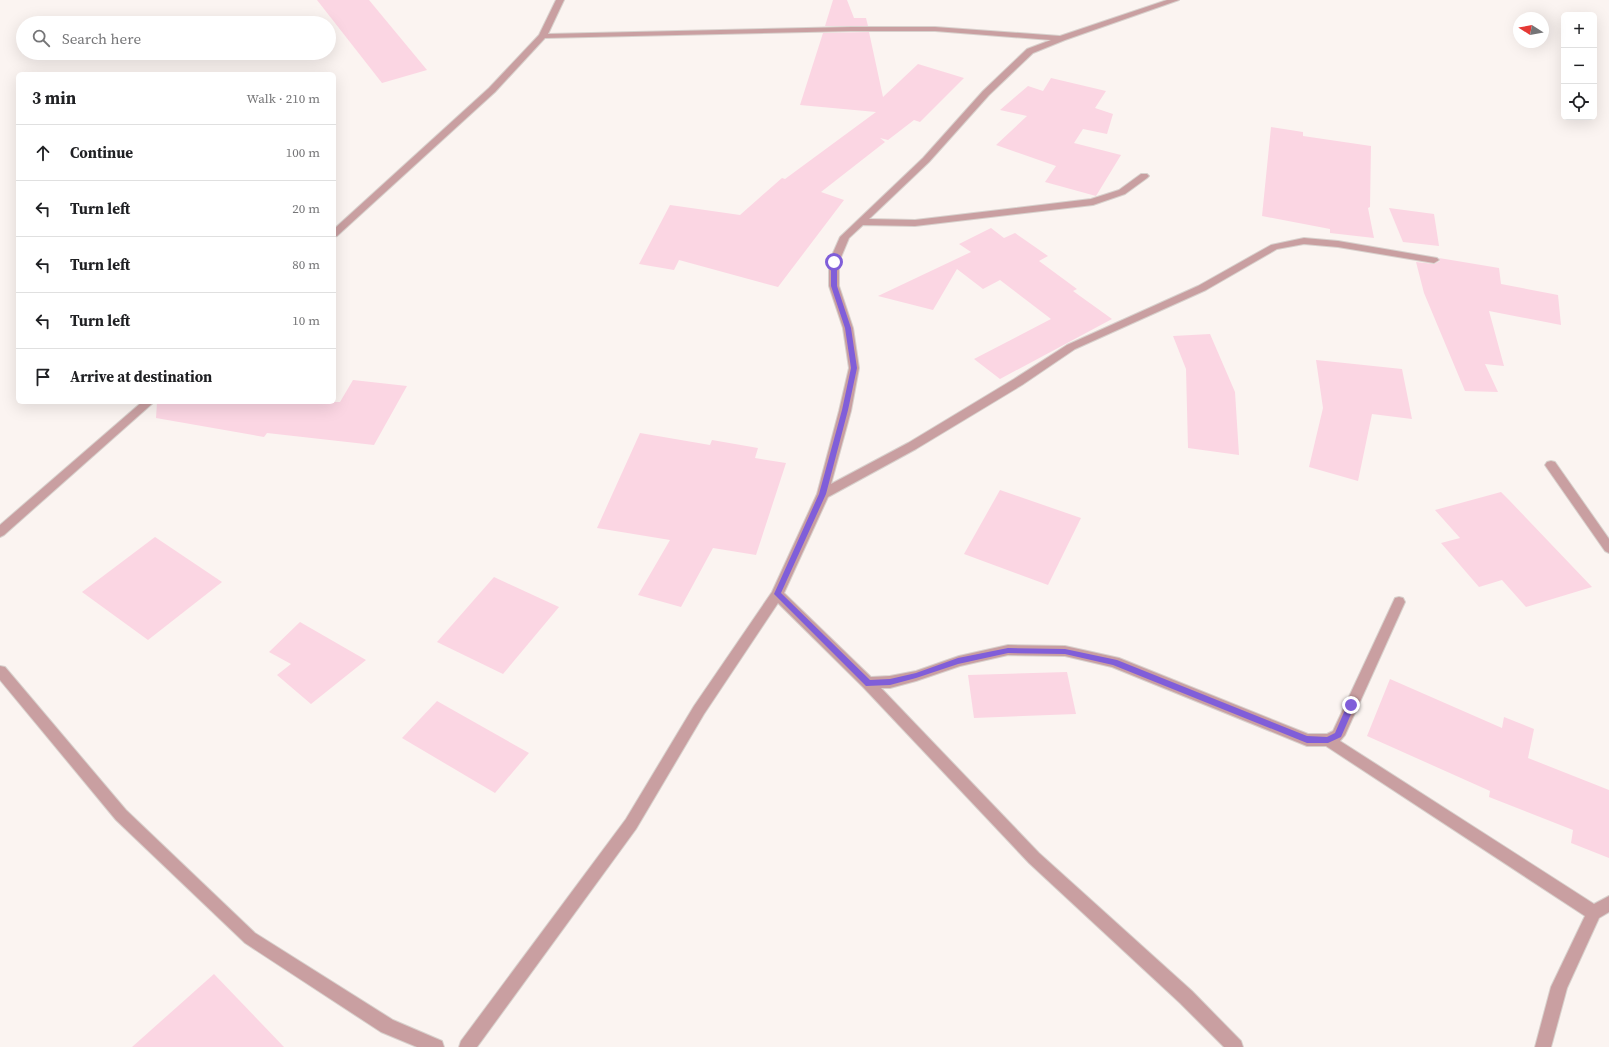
<!DOCTYPE html>
<html lang="en">
<head>
<meta charset="utf-8">
<style>
	body { margin:0; font-family:"Source Serif 4",serif; background:#f6f6f6; color:#202124 }
	.controls { position:absolute; right:12px; top:12px; display:grid; overflow:hidden; border-radius:6px; box-shadow:0 4px 16px #0002 }
	.controls button { width:36px; height:36px; display:grid; place-items:center; padding:0; border:0; border-bottom:1px solid #e0e0e0; background:#fff; color:#202124; font:20px sans-serif }
	.compass { position:absolute; left:1513px; top:12px; width:36px; height:36px; border-radius:50%; background:#fff; box-shadow:0 4px 16px #0002; rotate:281deg }
	.stop { position:absolute; width:12px; height:12px; margin:-9px; border:3px solid #805ed9; border-radius:50%; background:#fff }
	.stop.end { background:#805ed9; border-color:#fff; box-shadow:0 1px 4px #0008 }
	.list { margin:0; padding:0; list-style:none }
	h2 { display:flex; justify-content:space-between; align-items:center; height:52px; margin:0; padding:0 16px; font-size:17px }
	h2 small { font-size:13px; font-weight:400; color:#757577 }
	.list li { display:grid; grid-template-columns:26px 1fr auto; gap:12px; align-items:center; box-sizing:border-box; height:56px; padding:0 16px; border-top:1px solid #e0e0e0 }
	.list b { display:block; font-size:15px; white-space:nowrap }
	.list em { font-size:13px; font-style:normal; color:#757577 }
	.icon { flex:none; width:22px; height:22px; fill:none; stroke:currentColor; stroke-width:2; stroke-linecap:round; stroke-linejoin:round }
	.map { position:relative; flex:none; width:1609px; height:1047px; overflow:hidden }
	.search { position:absolute; background:#fff; box-shadow:0 4px 16px #0002; left:16px; top:16px; width:320px; height:44px; display:flex; align-items:center; gap:10px; box-sizing:border-box; padding:0 14px; border-radius:22px; color:#757577; font-size:15px }
	.panel { position:absolute; background:#fff; box-shadow:0 4px 16px #0002; left:16px; top:72px; width:320px; height:332px; border-radius:6px }
	.map>svg:first-child { display:block }
</style>
</head>
<body>
<div class="map">
<svg width="1609" height="1047" viewBox="0 0 1609 1047">
	<rect width="100%" height="100%" fill="#fbf4f1"/>
	<!-- building -->
	<g fill="#fbd6e3">
		<path d="M317 0H369L427 70 382 83Z"/>
		<path d="M833 0H847L854 18H866L868 26H825Z"/>
		<path d="M869 32 883 97 918 64 964 78 920 122 914 120 888 140 880 138 885 142 821 192 844 200 778 287 679 260 674 270 639 264 670 205 740 215 782 178 785 179 876 112 800 105 823 33Z"/>
		<path d="M1051 78 1106 91 1095 108 1113 114 1107 134 1083 129 1074 143 1121 155 1096 196 1045 182 1056 166 996 145 1027 116 1000 110 1028 86 1043 91Z"/>
		<path d="M1271 127 1303 132V136L1371 146 1370 207 1368 208 1374 238 1330 233V229L1262 216Z"/>
		<path d="M1389 208 1434 214 1439 246 1403 242Z"/>
		<path d="M991 228 1004 238 1015 233 1048 256 1039 261 1077 289 1073 291 1112 319 1000 379 974 359 1051 319 1000 280 983 289 957 269 933 310 878 296 971 252 959 244Z"/>
		<path d="M1439 258 1499 268 1501 284 1558 295 1561 325 1489 311 1504 366 1485 364 1498 392 1465 391 1424 293 1416 262 1434 264 1440 261Z"/>
		<path d="M1210 334 1235 392 1239 455 1188 448 1186 369 1173 336Z"/>
		<path d="M1316 360 1402 369 1412 419 1372 414 1358 481 1309 467 1323 408Z"/>
		<path d="M353 380 407 386 374 445 267 433 264 437 156 418 157 402H340Z"/>
		<path d="M640 433 710 445 712 440 758 448 755 458 786 463 756 555 713 548 681 607 638 595 670 540 597 528Z"/>
		<path d="M1000 490 1081 518 1048 585 964 554Z"/>
		<path d="M1501 492 1509 500 1592 587 1526 607 1502 580 1479 587 1441 543 1460 538 1435 510Z"/>
		<path d="M155 537 222 582 148 640 82 592Z"/>
		<path d="M494 577 559 607 503 674 437 642Z"/>
		<path d="M300 622 366 660 311 704 277 675 291 664 269 652Z"/>
		<path d="M1067 672 1076 714 974 718 968 675Z"/>
		<path d="M1390 679 1502 728 1504 717 1534 729 1528 758 1609 790V858L1571 843 1573 830 1489 797 1490 791 1367 736Z"/>
		<path d="M437 701 529 753 495 793 402 738Z"/>
		<path d="M214 974 284 1047H132Z"/>
	</g>
	<g fill="none" stroke-linecap="round" stroke-linejoin="round">
		<defs>
			<g id="minor">
				<path d="M556 0H564L548 34 851 27H935L1060 36 1167 0H1179L1065 40 1033 53 989 95 929 162 869 219 915 220 1091 199 1119 190 1141 174H1147L1149 176 1147 178 1125 194 1093 205 915 226 863 225 849 238 839 262V286L853 328 859 368 851 411 831 484 908 443 1014 379 1067 345 1198 286 1271 245 1304 238 1338 241 1437 258 1439 260 1434 263 1338 247 1304 244 1277 249 1206 290 1075 349 1022 385 916 449 828 497 784 593 871 677 890 676 916 671 959 656 1008 645 1065 646 1119 658 1308 734H1327L1333 731 1395 598 1399 597 1403 598 1405 602 1345 735 1340 741 1594 904 1609 896V912L1599 918 1567 988 1551 1047H1535L1551 987 1585 916 1326 746H1307L1112 667 1065 656 1008 655 960 666 916 681 890 688H881L1039 853 1192 991 1241 1041 1243 1047H1224L1180 1003 1029 863 863 687 778 603 704 714 636 829 477 1047H459L461 1041 626 819 694 706 772 592 817 494 839 411 849 368 843 328 829 286V262L840 237 923 158 983 91 1027 49 1051 40 935 31H851L545 38 495 92 337 236 334 237V229L489 88 539 35Z"/>
				<path d="M142 402H154L4 535 0 537V525Z"/>
				<path d="M1551 461 1555 462 1609 539V553L1605 551 1547 468 1545 465 1547 462Z"/>
				<path d="M0 666 5 667 126 810 255 933 393 1020 442 1041 444 1047H417L381 1032 245 943 116 820 0 680Z"/>
			</g>
		</defs>
		<!-- minor casing -->
		<use href="#minor" stroke="#d8d1cd" stroke-width="2"/>
		<!-- minor -->
		<use href="#minor" fill="#c99fa1" fill-rule="evenodd"/>
	</g>
	<!-- route -->
	<path fill="#805ed9" d="M834 260 837 262V286L851 328 857 368 848 410 826 494 781 593 870 680 890 679 916 673 958 658 1008 648 1065 649 1117 660 1307 736 1327 737 1335 733 1348 703 1351 702 1355 705 1341 737 1328 743H1307L1113 665 1065 654 1008 653 958 664 916 678 890 685 866 686 774 594 819 494 842 410 851 368 845 328 831 286V262Z"/>
</svg>
<div class="controls">
<button>+</button>
<button>−</button>
<button><svg class="icon" aria-label="locate" viewBox="0 0 24 24"><circle cx="12" cy="12" r="6"/><path d="M12 2v4M12 18v4M2 12h4M18 12h4"/></svg></button>
</div>
<svg class="compass" viewBox="-18 -18 36 36"><path d="M0-13l5 13h-10z" fill="#e53935"/><path d="M0 13l5-13h-10z" fill="#757577"/></svg>
<div class="stop" style="left:834px;top:262px"></div>
<div class="stop end" style="left:1351px;top:705px"></div>
<div class="search"><svg class="icon" aria-label="search" viewBox="0 0 24 24"><circle cx="10" cy="10" r="6"/><path d="M15 15l6 6"/></svg>Search here</div>
<section class="panel">
<h2>3 min<small>Walk · 210 m</small></h2>
<ul class="list">
<li><svg class="icon" aria-label="ahead" viewBox="0 0 24 24"><path d="M12 20V5M6 11l6-6 6 6"/></svg><div><b>Continue</b></div><em>100 m</em></li>
<li><svg class="icon" aria-label="left" viewBox="0 0 24 24"><path d="M17 20v-9H6M10 6l-5 5 5 5"/></svg><div><b>Turn left</b></div><em>20 m</em></li>
<li><svg class="icon" aria-label="left" viewBox="0 0 24 24"><path d="M17 20v-9H6M10 6l-5 5 5 5"/></svg><div><b>Turn left</b></div><em>80 m</em></li>
<li><svg class="icon" aria-label="left" viewBox="0 0 24 24"><path d="M17 20v-9H6M10 6l-5 5 5 5"/></svg><div><b>Turn left</b></div><em>10 m</em></li>
<li><svg class="icon" aria-label="arrive" viewBox="0 0 24 24"><path d="M6 21V4h12l-3 4 3 4H6"/></svg><div><b>Arrive at destination</b></div></li>
</ul>
</section>
</div>
</body>
</html>
